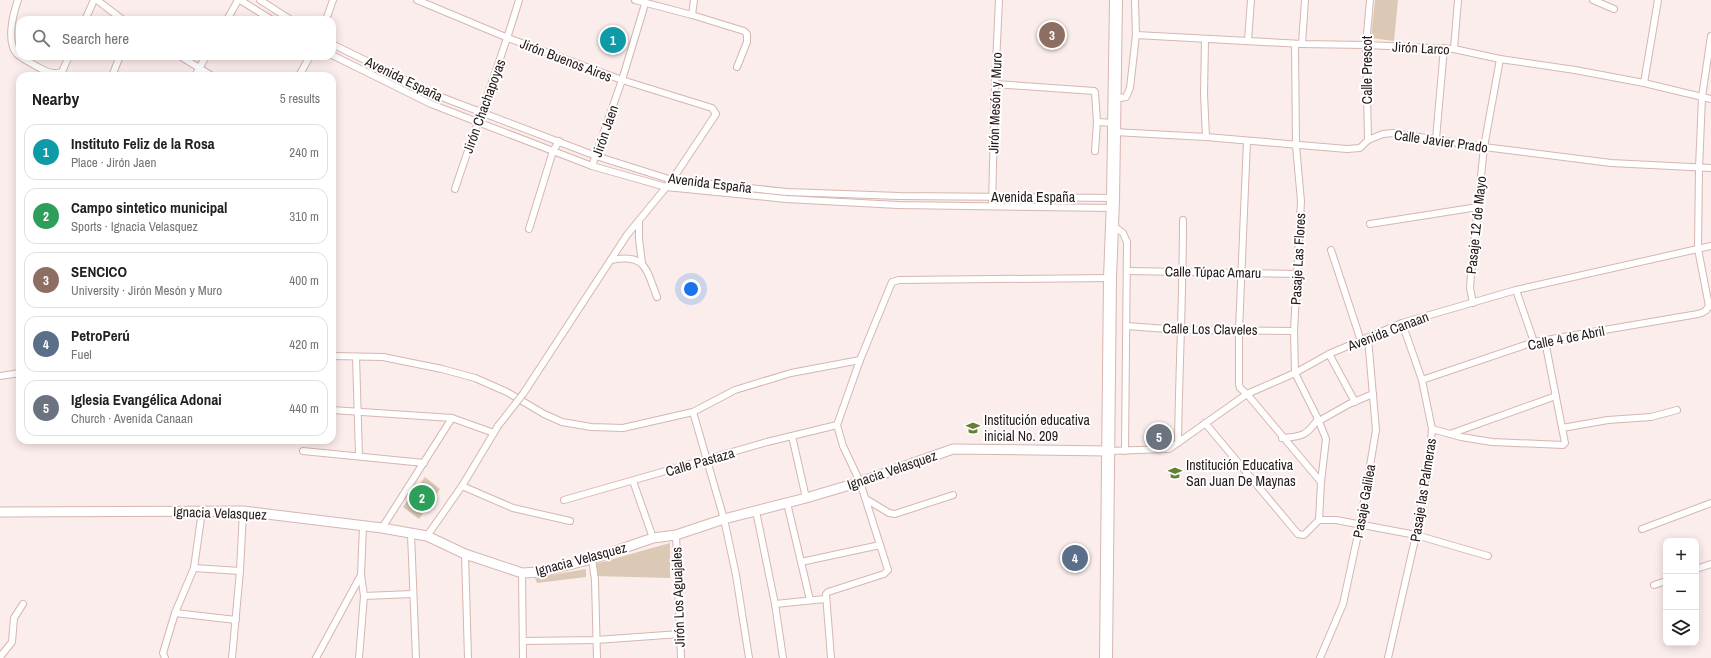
<!DOCTYPE html>
<html lang="en">
<head>
<meta charset="utf-8">
<style>
	body { margin:0; font-family:"Archivo Narrow",sans-serif; background:#f6f6f6; color:#202124 }
	.controls { position:absolute; right:12px; bottom:12px; display:grid; overflow:hidden; border-radius:8px; box-shadow:0 2px 10px #0003 }
	.controls button { width:36px; height:36px; display:grid; place-items:center; padding:0; border:0; border-bottom:1px solid #e0e0e0; background:#fff; color:#202124; font:20px sans-serif }
	.you { position:absolute; left:691px; top:289px; width:14px; height:14px; margin:-10px; border:3px solid #fff; border-radius:50%; background:#1a73e8; box-shadow:0 0 0 6px #1a73e833 }
	.badge { display:grid; place-items:center; width:26px; height:26px; border-radius:50%; background:#111827; color:#fff; font-size:13px; font-weight:700 }
	.pin { position:absolute; translate:-50% -50%; border:2px solid #fff; box-shadow:0 1px 4px #0006 }
	.list { margin:0; padding:0; list-style:none }
	h2 { display:flex; justify-content:space-between; align-items:center; height:52px; margin:0; padding:0 16px; font-size:17px }
	h2 small { font-size:13px; font-weight:400; color:#757577 }
	.list li { display:grid; grid-template-columns:26px 1fr auto; gap:12px; align-items:center; box-sizing:border-box; height:56px; margin:0 8px 8px; padding:0 8px; border:1px solid #e0e0e0; border-radius:12px }
	.list b { display:block; font-size:15px; white-space:nowrap }
	.list p { margin:0; font-size:13px; white-space:nowrap; color:#757577 }
	.list em { font-size:13px; font-style:normal; color:#757577 }
	.icon { flex:none; width:22px; height:22px; fill:none; stroke:currentColor; stroke-width:2; stroke-linecap:round; stroke-linejoin:round }
	.map { position:relative; flex:none; width:1711px; height:658px; overflow:hidden }
	.search { position:absolute; background:#fff; box-shadow:0 2px 10px #0003; left:16px; top:16px; width:320px; height:44px; display:flex; align-items:center; gap:10px; box-sizing:border-box; padding:0 14px; border-radius:12px; color:#757577; font-size:15px }
	.panel { position:absolute; background:#fff; box-shadow:0 2px 10px #0003; left:16px; top:72px; width:320px; height:372px; border-radius:12px }
	.map>svg:first-child { display:block }
</style>
</head>
<body>
<div class="map">
<svg width="1711" height="658" viewBox="0 0 1711 658">
	<rect width="100%" height="100%" fill="#fbedeb"/>
	<!-- green -->
	<g fill="#dbc8b5">
		<path d="M1375 0H1398L1394 41 1371 38Z"/>
		<path d="M425 477 440 489 419 519 403 507Z"/>
		<path d="M670 543V578L594 576 592 565Z"/>
		<path d="M586 569V577L537 583 535 578Z"/>
	</g>
	<g fill="none" stroke-linecap="round" stroke-linejoin="round">
		<defs>
			<g id="street">
				<path d="M18 0C13 14 6 42 17 54 22 59 30 62 36 66 45 71 51 75 62 72L69 56"/>
				<path d="M97 0 123 20"/>
				<path d="M240 0 272 20"/>
				<path d="M260 0 291 20"/>
				<path d="M417 0 508 38 622 80 712 108 716 114 672 180 627 235 523 394"/>
				<path d="M635 0 692 15 744 31 747 34V42L737 67"/>
				<path d="M1593 0 1614 9"/>
				<path d="M692 15 694 0"/>
				<path d="M85 20 94 0"/>
				<path d="M227 20 238 0"/>
				<path d="M326 20 333 0"/>
				<path d="M1136 35 1302 44 1366 45 1454 49 1500 59 1575 70 1644 83 1711 99"/>
				<path d="M1205 40 1204 94 1206 137"/>
				<path d="M1248 40 1251 0"/>
				<path d="M332 44 436 95 596 156 672 180 787 192 899 196 1113 198"/>
				<path d="M1295 44 1296 146 1301 201 1294 331 1295 373 1318 419 1326 439 1321 482 1319 520"/>
				<path d="M1302 44 1305 0"/>
				<path d="M1454 49 1458 0"/>
				<path d="M332 55 431 104 592 166 666 187 786 199 898 205 1113 208"/>
				<path d="M180 56 212 76"/>
				<path d="M112 76 120 56"/>
				<path d="M195 76 206 56"/>
				<path d="M299 76 310 56"/>
				<path d="M1644 83 1658 0"/>
				<path d="M995 84 1094 91 1095 92 1097 122 1095 151"/>
				<path d="M1114 99 1126 97 1130 88 1136 35 1135 0"/>
				<path d="M1097 122 1114 123"/>
				<path d="M1114 132 1206 137 1347 149 1360 148 1368 140 1383 134 1393 133 1484 147 1611 163 1711 168"/>
				<path d="M1436 139 1444 48"/>
				<path d="M1368 140 1366 45 1370 0"/>
				<path d="M1247 141 1239 330V384L1240 388 1247 394 1321 482"/>
				<path d="M592 166 622 80 645 4"/>
				<path d="M455 189C476 125 500 64 519 0"/>
				<path d="M992 206 995 84 999 0"/>
				<path d="M639 221V239L642 263"/>
				<path d="M1370 224 1478 207"/>
				<path d="M1112 225 1123 233 1127 242 1125 451"/>
				<path d="M529 229 553 151 559 141"/>
				<path d="M1331 250 1361 341"/>
				<path d="M611 260C646 253 646 269 657 297"/>
				<path d="M1128 271 1298 274"/>
				<path d="M1516 290 1534 342"/>
				<path d="M1473 303 1470 288 1471 274 1484 147 1500 59"/>
				<path d="M1709 306 1698 249 1699 168 1702 97 1711 36"/>
				<path d="M1127 326 1180 330 1294 331"/>
				<path d="M1329 354 1355 402"/>
				<path d="M332 356 383 357 442 369 475 378 507 392 544 414 562 422 591 427 623 428 693 412 735 390 791 373 860 360"/>
				<path d="M356 357 359 456"/>
				<path d="M0 376 20 373"/>
				<path d="M1422 380 1534 342 1692 315C1699 314 1706 313 1709 306"/>
				<path d="M332 410 452 418 494 433"/>
				<path d="M693 412 724 519 736 575 749 658"/>
				<path d="M1319 421 1349 404 1373 394"/>
				<path d="M1205 423 1298 534 1304 535 1319 520H1336L1416 535 1488 556"/>
				<path d="M1562 428 1608 420 1651 417 1677 410"/>
				<path d="M1432 429 1461 437 1492 442 1563 445 1565 443 1545 341"/>
				<path d="M1450 434 1556 396"/>
				<path d="M792 436 806 498"/>
				<path d="M1282 438C1302 437 1307 435 1318 419"/>
				<path d="M1178 443C1179 369 1183 294 1183 220"/>
				<path d="M303 451 424 463"/>
				<path d="M1108 451 1169 449 1247 394 1295 373 1329 354 1402 323 1516 290 1711 246"/>
				<path d="M633 481 653 538"/>
				<path d="M462 486 513 508 570 521"/>
				<path d="M866 499 889 513 895 514 953 495"/>
				<path d="M564 500 767 442 837 425"/>
				<path d="M787 503 810 600"/>
				<path d="M756 511 775 604 783 658"/>
				<path d="M382 528 452 418"/>
				<path d="M1642 529 1711 503"/>
				<path d="M411 534 416 658"/>
				<path d="M676 535 681 658"/>
				<path d="M427 536 462 486 498 426"/>
				<path d="M465 554 468 658"/>
				<path d="M592 559 595 580 597 658"/>
				<path d="M801 562 880 545"/>
				<path d="M194 568 240 571"/>
				<path d="M1696 569 1711 564"/>
				<path d="M522 573 523 658"/>
				<path d="M1654 585 1666 581"/>
				<path d="M364 596 413 594"/>
				<path d="M775 604 825 599"/>
				<path d="M175 613 236 620"/>
				<path d="M523 641 596 640 680 634"/>
				<path d="M0 657 12 642 14 618 23 604"/>
				<path d="M165 658 163 653 175 613 194 568 202 511"/>
				<path d="M232 658 240 571 243 511"/>
				<path d="M316 658 361 575"/>
				<path d="M359 658 364 596 361 575 363 526"/>
				<path d="M831 658 826 594 828 592 884 574 888 570 860 482 843 446 837 425 860 360 892 282 899 280 1110 278"/>
				<path d="M1320 658 1343 604 1360 525 1376 430 1368 338"/>
				<path d="M1388 658 1416 535 1430 452 1432 429 1422 380 1402 323"/>
			</g>
			<path id="secondary" d="M0 512 243 511 382 528 427 536 465 554 522 573 541 572 592 559 653 538 676 535 724 519 806 498 860 482 953 449 1108 451"/>
			<path id="highway" d="M1106 658 1110 278 1113 200 1116 0"/>
		</defs>
		<!-- street casing -->
		<use href="#street" stroke="#d6b6b0" stroke-width="8"/>
		<!-- secondary casing -->
		<use href="#secondary" stroke="#d6b6b0" stroke-width="11"/>
		<!-- highway casing -->
		<use href="#highway" stroke="#d6b6b0" stroke-width="14"/>
		<!-- street -->
		<use href="#street" stroke="#fff" stroke-width="6"/>
		<!-- secondary -->
		<use href="#secondary" stroke="#fff" stroke-width="9"/>
		<!-- highway -->
		<use href="#highway" stroke="#fff" stroke-width="12"/>
		<defs>
			<path id="street-bridge" d="M498 426 523 394"/>
		</defs>
		<!-- street-bridge casing -->
		<use href="#street-bridge" stroke="#d6b6b0" stroke-width="8" stroke-linecap="butt"/>
		<!-- street-bridge -->
		<use href="#street-bridge" stroke="#fff" stroke-width="6"/>
	</g>
	<!-- icons -->
	<defs>
		<symbol id="school-bare" viewBox="-9 -9 18 18"><path d="M0-5L7-2L0 1L-7-2ZM-4 1L0 2.5L4 1V4Q0 6-4 4Z" fill="#668033" stroke="#fff" stroke-width="2.5" paint-order="stroke"/></symbol>
	</defs>
	<g fill-rule="evenodd">
		<use href="#school-bare" x="963" y="418" width="20" height="20"/>
		<use href="#school-bare" x="1165" y="463" width="20" height="20"/>
	</g>
	<g text-anchor="middle" stroke-width="4" stroke-linejoin="round" paint-order="stroke">
		<!-- street labels -->
		<g font-size="14" fill="#261a18" stroke="#fff">
			<text transform="translate(1421 48) rotate(3)" y="5">Jirón Larco</text>
			<text transform="translate(566 60) rotate(21)" y="5">Jirón Buenos Aires</text>
			<text transform="translate(1367 70) rotate(-90)" y="5">Calle Prescot</text>
			<text transform="translate(404 79) rotate(26)" y="5">Avenida España</text>
			<text transform="translate(995 103) rotate(-88)" y="5">Jirón Mesón y Muro</text>
			<text transform="translate(484 106) rotate(-70)" y="5">Jirón Chachapoyas</text>
			<text transform="translate(605 131) rotate(-71)" y="5">Jirón Jaen</text>
			<text transform="translate(1441 141) rotate(8)" y="5">Calle Javier Prado</text>
			<text transform="translate(710 183) rotate(7)" y="5">Avenida España</text>
			<text x="1033" y="202">Avenida España</text>
			<text transform="translate(1476 225) rotate(-84)" y="5">Pasaje 12 de Mayo</text>
			<text transform="translate(1298 259) rotate(-87)" y="5">Pasaje Las Flores</text>
			<text transform="translate(1213 272) rotate(1)" y="5">Calle Túpac Amaru</text>
			<text transform="translate(1210 329) rotate(1)" y="5">Calle Los Claveles</text>
			<text transform="translate(1388 331) rotate(-21)" y="5">Avenida Canaan</text>
			<text transform="translate(1566 338) rotate(-11)" y="5">Calle 4 de Abril</text>
			<text transform="translate(700 462) rotate(-16)" y="5">Calle Pastaza</text>
			<text transform="translate(892 470) rotate(-19)" y="5">Ignacia Velasquez</text>
			<text transform="translate(1423 490) rotate(-81)" y="5">Pasaje las Palmeras</text>
			<text transform="translate(1364 501) rotate(-80)" y="5">Pasaje Galilea</text>
			<text transform="translate(220 513) rotate(2)" y="5">Ignacia Velasquez</text>
			<text transform="translate(581 559) rotate(-15)" y="5">Ignacia Velasquez</text>
			<text transform="translate(678 597) rotate(-92)" y="5">Jirón Los Aguajales</text>
		</g>
		<!-- poi labels -->
		<g font-size="14" fill="#261a18" stroke="#fff" text-anchor="start">
			<text x="984" y="425">Institución educativa<tspan x="984" dy="16">inicial No. 209</tspan></text>
			<text x="1186" y="470">Institución Educativa<tspan x="1186" dy="16">San Juan De Maynas</tspan></text>
		</g>
	</g>
</svg>
<div class="controls">
<button>+</button>
<button>−</button>
<button><svg class="icon" aria-label="layers" viewBox="0 0 24 24"><path d="M12 4l9 5-9 5-9-5zM3 14l9 5 9-5"/></svg></button>
</div>
<div class="you"></div>
<div class="pin badge" style="left:613px;top:40px;background:#0f9aa8">1</div>
<div class="pin badge" style="left:422px;top:498px;background:#2e9e5b">2</div>
<div class="pin badge" style="left:1052px;top:35px;background:#8d6e63">3</div>
<div class="pin badge" style="left:1075px;top:558px;background:#5c6f8a">4</div>
<div class="pin badge" style="left:1159px;top:437px;background:#6b7280">5</div>
<div class="search"><svg class="icon" aria-label="search" viewBox="0 0 24 24"><circle cx="10" cy="10" r="6"/><path d="M15 15l6 6"/></svg>Search here</div>
<section class="panel">
<h2>Nearby<small>5 results</small></h2>
<ul class="list">
<li><span class="badge" style="background:#0f9aa8">1</span><div><b>Instituto Feliz de la Rosa</b><p>Place · Jirón Jaen</p></div><em>240 m</em></li>
<li><span class="badge" style="background:#2e9e5b">2</span><div><b>Campo sintetico municipal</b><p>Sports · Ignacia Velasquez</p></div><em>310 m</em></li>
<li><span class="badge" style="background:#8d6e63">3</span><div><b>SENCICO</b><p>University · Jirón Mesón y Muro</p></div><em>400 m</em></li>
<li><span class="badge" style="background:#5c6f8a">4</span><div><b>PetroPerú</b><p>Fuel</p></div><em>420 m</em></li>
<li><span class="badge" style="background:#6b7280">5</span><div><b>Iglesia Evangélica Adonai</b><p>Church · Avenida Canaan</p></div><em>440 m</em></li>
</ul>
</section>
</div>
</body>
</html>
